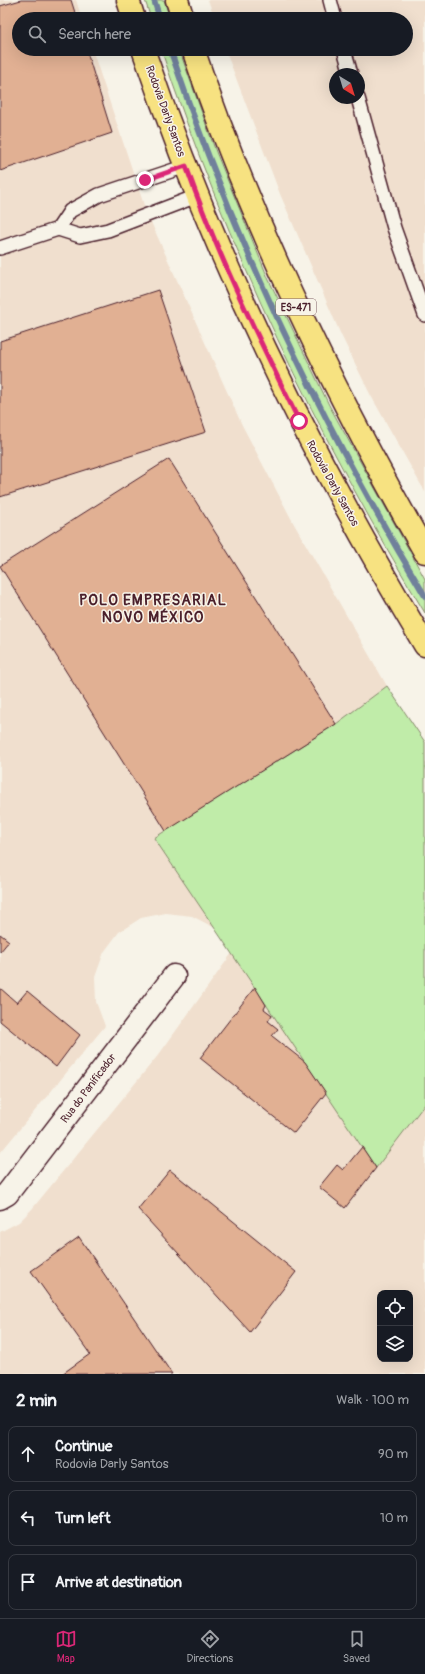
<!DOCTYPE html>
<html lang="en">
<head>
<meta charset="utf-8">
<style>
	body { margin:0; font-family:Pangolin,sans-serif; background:#20242c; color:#f1f3f6 }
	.controls { position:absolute; right:12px; bottom:12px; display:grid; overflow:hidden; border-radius:8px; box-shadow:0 4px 16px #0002 }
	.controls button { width:36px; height:36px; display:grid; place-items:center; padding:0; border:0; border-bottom:1px solid #363941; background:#171b24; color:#f1f3f6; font:20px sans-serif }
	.compass { position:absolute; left:329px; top:68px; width:36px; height:36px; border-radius:50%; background:#171b24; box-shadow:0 4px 16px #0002; rotate:142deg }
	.stop { position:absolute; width:12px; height:12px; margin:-9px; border:3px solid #db2777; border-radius:50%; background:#fff }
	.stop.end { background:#db2777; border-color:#fff; box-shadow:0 1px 4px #0008 }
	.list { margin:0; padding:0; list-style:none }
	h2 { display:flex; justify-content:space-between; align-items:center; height:52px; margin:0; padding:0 16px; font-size:17px }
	h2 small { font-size:13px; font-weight:400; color:#9ea1a6 }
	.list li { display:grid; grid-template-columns:26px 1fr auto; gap:12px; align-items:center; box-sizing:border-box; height:56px; margin:0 8px 8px; padding:0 8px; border:1px solid #363941; border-radius:8px }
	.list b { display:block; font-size:15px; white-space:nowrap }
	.list p { margin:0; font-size:13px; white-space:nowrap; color:#9ea1a6 }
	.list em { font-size:13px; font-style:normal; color:#9ea1a6 }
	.icon { flex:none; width:22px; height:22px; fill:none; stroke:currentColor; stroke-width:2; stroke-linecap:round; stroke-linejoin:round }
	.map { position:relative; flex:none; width:425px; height:1374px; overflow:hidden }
	.search { position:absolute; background:#171b24; box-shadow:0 4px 16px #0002; left:12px; right:12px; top:12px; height:44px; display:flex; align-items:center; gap:10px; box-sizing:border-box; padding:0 14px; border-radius:22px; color:#9ea1a6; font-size:15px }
	.sheet { height:244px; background:#171b24 }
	nav { display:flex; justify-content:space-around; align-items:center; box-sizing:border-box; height:56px; border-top:1px solid #363941; background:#171b24; font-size:11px; color:#9ea1a6 }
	nav a { display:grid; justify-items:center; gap:2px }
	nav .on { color:#db2777 }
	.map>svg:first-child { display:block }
</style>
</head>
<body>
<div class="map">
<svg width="425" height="1374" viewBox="0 0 425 1374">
	<rect width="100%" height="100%" fill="#f7f3e8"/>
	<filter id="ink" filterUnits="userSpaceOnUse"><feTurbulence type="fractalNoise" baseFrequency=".025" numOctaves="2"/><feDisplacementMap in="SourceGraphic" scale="8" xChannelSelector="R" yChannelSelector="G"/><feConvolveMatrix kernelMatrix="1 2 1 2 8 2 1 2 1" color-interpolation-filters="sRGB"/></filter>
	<g filter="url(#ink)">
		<!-- built -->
		<g fill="#f0dfce" fill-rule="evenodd">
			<path d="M0 0H76L82 19H19V49H92L146 211 242 425 294 524 387 686 336 724 154 838 215 928 192 916 166 913 141 918 119 932 104 952 95 977 96 1002 105 1026 0 1153Z"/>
			<path d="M208 0H425V492L370 394 341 335 280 194 225 49H406V19H215ZM335 74H359V98H335Z"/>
			<path d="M232 953 376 1167 425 1104V1374H0V1232L19 1222 32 1209 160 1053ZM380 1293H410V1359H380Z"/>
		</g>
		<!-- green -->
		<g fill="#c0eca9" stroke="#85866a">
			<path d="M145 0H164L170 19H151Z"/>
			<path d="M161 49H179L216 152 268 278 329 405 425 579V613C317 435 227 247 161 49Z"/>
			<path d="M387 686 425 742V1104L376 1168 154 838 336 724Z"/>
		</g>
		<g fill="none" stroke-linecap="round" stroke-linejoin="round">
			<!-- stream -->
			<g stroke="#6f809b" stroke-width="6">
				<path d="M154 0 160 19"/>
				<path d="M170 49C234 240 321 423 425 596"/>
			</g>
		</g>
		<!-- building -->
		<g fill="#e1b093" stroke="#4a1f2b">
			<path d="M21 0H71L77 19H19V49H86L112 133 0 171V6Z"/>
			<path d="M158 290 206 432 0 497V341Z"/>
			<path d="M169 459 336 724 166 831 0 566Z"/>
			<path d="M0 934 9 941 0 952Z"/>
			<path d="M255 987 266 1005 264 1009 272 1015 268 1021 278 1029 272 1036 305 1062 326 1093 294 1133 200 1058Z"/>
			<path d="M0 988 17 1003 27 991 80 1035 56 1067 0 1021Z"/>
			<path d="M362 1147 376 1168 345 1208 319 1187 337 1165 343 1170Z"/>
			<path d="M170 1170 296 1272 250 1332 138 1209Z"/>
			<path d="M79 1237 172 1374H62L90 1354 31 1271Z"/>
		</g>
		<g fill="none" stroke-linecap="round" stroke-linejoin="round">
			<defs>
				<g id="service">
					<path d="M330 0 335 19"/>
					<path d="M344 49 351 74"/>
					<path d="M358 98 394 228 425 315"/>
					<path d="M58 229 70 211 99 195 186 166"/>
					<path d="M0 248 58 229 80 236 108 230 197 196"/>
				</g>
				<path id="minor" d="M0 1198 7 1194 174 976"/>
				<g id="primary">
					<path d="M128 0 134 19"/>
					<path d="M177 0 183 19"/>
					<path d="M143 49C214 259 311 456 425 645"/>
					<path d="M193 49C252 225 333 391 425 552"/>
				</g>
			</defs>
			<!-- service casing -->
			<use href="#service" stroke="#4a1f2b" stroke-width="16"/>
			<!-- minor casing -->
			<use href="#minor" stroke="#4a1f2b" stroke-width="25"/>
			<!-- primary casing -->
			<use href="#primary" stroke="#4a1f2b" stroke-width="25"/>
			<!-- service -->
			<use href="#service" stroke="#f7f3e8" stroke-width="13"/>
			<!-- minor -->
			<use href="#minor" stroke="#f7f3e8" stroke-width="22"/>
			<!-- primary -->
			<use href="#primary" stroke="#f7e281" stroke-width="22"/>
		</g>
	</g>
	<g fill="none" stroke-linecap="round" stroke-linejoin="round" filter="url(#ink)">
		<!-- route -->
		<path stroke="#db2777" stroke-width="5" d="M145 180 186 166C217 254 258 337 299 421"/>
	</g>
	<g text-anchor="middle" stroke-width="3" stroke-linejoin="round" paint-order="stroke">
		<!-- shield labels -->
		<rect fill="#f7f3e8" stroke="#7e5f64" stroke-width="1" x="276" y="299" width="40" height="16" rx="3"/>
		<g font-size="10" font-weight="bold" fill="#4a1f2b">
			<text x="296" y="311">ES-471</text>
		</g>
		<!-- street labels -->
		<g font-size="11" fill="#4a1f2b" stroke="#f7f3e8">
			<text transform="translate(166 111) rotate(70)" y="4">Rodovia Darly Santos</text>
			<text transform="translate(333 483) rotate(61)" y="4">Rodovia Darly Santos</text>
			<text transform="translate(88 1088) rotate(-53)" y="4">Rua do Panificador</text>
		</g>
		<!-- district labels -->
		<g font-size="15" font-weight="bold" letter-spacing="1" fill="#4a1f2b" stroke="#f7f3e8">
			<text x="153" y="605">POLO EMPRESARIAL<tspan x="153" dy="17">NOVO MÉXICO</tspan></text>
		</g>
	</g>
</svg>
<div class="controls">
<button><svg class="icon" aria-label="locate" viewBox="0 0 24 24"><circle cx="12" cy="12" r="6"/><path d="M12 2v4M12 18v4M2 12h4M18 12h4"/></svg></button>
<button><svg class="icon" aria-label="layers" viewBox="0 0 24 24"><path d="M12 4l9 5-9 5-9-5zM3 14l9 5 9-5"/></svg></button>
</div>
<svg class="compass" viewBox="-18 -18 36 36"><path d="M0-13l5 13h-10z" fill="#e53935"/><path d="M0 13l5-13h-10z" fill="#9ea1a6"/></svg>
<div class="stop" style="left:299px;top:421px"></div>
<div class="stop end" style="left:145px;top:180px"></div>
<div class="search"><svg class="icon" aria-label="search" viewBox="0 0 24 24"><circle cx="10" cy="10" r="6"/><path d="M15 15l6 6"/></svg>Search here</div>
</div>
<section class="sheet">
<h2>2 min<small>Walk · 100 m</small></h2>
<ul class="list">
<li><svg class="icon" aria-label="ahead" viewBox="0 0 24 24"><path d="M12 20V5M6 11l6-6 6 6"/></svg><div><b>Continue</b><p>Rodovia Darly Santos</p></div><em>90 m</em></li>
<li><svg class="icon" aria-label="left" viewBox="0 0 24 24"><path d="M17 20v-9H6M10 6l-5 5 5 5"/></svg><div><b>Turn left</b></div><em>10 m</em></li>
<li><svg class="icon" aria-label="arrive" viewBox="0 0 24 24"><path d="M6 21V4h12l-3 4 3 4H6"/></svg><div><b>Arrive at destination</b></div></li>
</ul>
</section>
<nav>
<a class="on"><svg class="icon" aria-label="map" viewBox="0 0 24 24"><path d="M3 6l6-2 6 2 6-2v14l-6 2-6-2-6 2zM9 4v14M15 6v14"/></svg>Map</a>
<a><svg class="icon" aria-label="directions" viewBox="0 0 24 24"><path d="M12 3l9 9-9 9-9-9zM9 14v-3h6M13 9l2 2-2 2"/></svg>Directions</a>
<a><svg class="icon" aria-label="saved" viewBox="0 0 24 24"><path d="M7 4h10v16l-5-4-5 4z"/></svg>Saved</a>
</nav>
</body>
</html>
